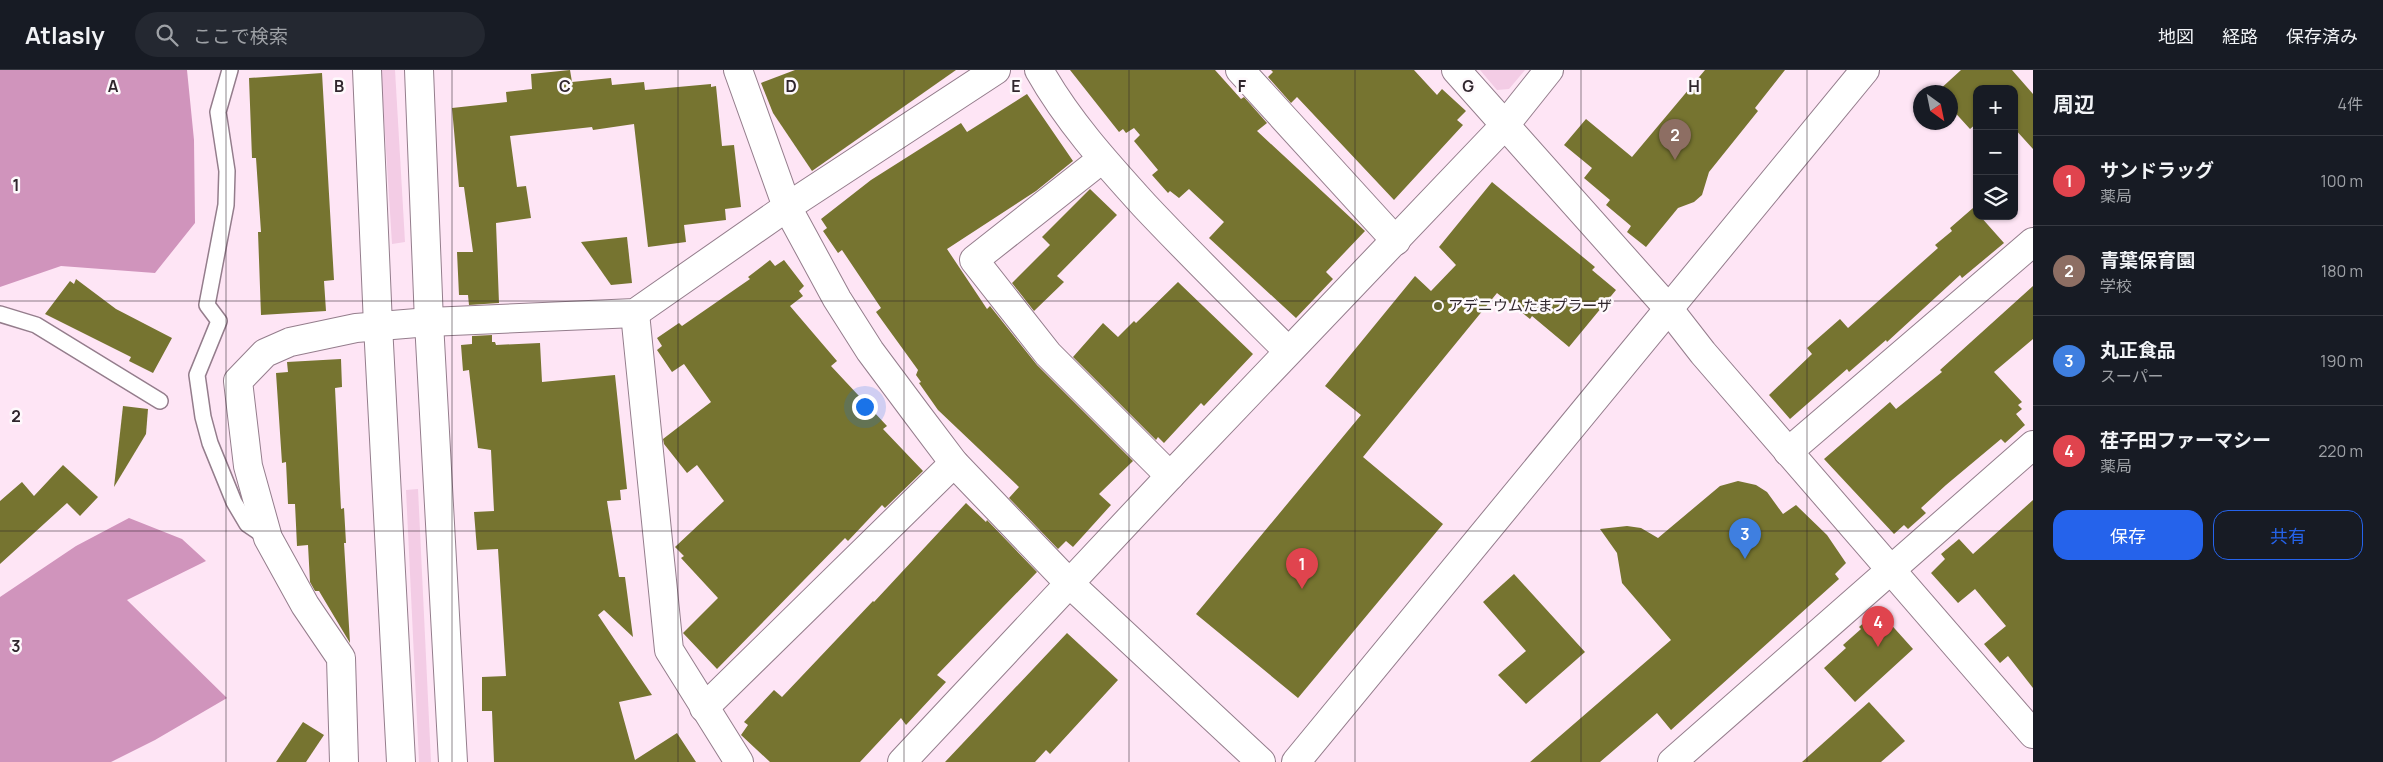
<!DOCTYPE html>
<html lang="ja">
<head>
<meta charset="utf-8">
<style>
	body { margin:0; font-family:Manrope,"Noto Sans JP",sans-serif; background:#242831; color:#f1f3f6 }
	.controls { position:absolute; right:15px; top:15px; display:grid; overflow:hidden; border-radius:10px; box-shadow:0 1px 4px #0004 }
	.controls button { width:45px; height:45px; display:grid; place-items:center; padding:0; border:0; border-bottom:1px solid #363941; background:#171b24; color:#f1f3f6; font:25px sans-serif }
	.compass { position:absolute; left:1913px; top:15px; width:45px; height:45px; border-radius:50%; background:#171b24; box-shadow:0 1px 4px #0004; rotate:147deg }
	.you { position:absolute; left:864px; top:336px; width:18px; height:18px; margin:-12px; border:4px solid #fff; border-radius:50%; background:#1a73e8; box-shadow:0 0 0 8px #1a73e833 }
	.badge { display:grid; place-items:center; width:32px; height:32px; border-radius:50%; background:#2563eb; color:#fff; font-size:16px; font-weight:700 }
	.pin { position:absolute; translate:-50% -41px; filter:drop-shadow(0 1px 2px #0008) }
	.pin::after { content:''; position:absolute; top:26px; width:18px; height:15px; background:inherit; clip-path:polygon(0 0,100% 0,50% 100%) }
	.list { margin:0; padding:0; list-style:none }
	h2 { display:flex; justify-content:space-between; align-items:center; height:65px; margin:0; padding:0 20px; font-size:21px }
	h2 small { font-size:16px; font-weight:400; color:#9ea1a6 }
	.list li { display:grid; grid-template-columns:32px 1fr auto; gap:15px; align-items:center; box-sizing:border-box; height:90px; padding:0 20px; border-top:1px solid #363941 }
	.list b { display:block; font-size:19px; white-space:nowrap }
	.list p { margin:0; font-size:16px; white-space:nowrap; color:#9ea1a6 }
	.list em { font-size:16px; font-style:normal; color:#9ea1a6 }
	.actions { display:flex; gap:10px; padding:15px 20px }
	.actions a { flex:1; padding:11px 0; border:1px solid #2563eb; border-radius:15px; text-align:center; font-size:18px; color:#2563eb }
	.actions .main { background:#2563eb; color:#fff }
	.icon { flex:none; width:28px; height:28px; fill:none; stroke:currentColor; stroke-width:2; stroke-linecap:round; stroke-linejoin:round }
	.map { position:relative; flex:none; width:2033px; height:692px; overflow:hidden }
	header { display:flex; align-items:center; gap:30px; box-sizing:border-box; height:70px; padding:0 25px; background:#171b24; border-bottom:1px solid #363941 }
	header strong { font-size:24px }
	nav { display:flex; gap:28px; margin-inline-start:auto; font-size:18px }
	.search { width:350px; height:45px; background:#242831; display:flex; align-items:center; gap:12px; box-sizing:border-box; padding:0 18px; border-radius:28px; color:#9ea1a6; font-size:19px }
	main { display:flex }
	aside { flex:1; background:#171b24 }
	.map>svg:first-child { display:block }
</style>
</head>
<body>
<header>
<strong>Atlasly</strong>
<div class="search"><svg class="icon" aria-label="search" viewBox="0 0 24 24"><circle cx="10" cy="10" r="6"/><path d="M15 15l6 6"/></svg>ここで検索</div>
<nav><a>地図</a><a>経路</a><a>保存済み</a></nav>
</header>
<main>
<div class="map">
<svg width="2033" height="692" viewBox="0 0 2033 692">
	<rect width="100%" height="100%" fill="#fee5f5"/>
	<!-- green -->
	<g fill="#f3cce5">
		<path d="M381 0H395L405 172 392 174Z"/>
		<path d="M1480 0H1525L1509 19 1497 20Z"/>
		<path d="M418 419 431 692H419L406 420Z"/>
	</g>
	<!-- forest -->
	<g fill="#d094bc">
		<path d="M0 0H187L194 70 195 153 155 203 61 196 0 217Z"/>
		<path d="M129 448 182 469 206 491 127 530 227 628 155 670 111 692H0V527L76 476Z"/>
	</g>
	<!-- building -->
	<g fill="#767430">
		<path d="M570 0 572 12 611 8 612 15 644 12 645 20 711 14V17L716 16 722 76 734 75 741 137 725 139 726 150 684 155 686 172 648 177 634 54 593 60 592 57 510 66 517 117 526 116 531 148 496 153 499 233 469 235 468 225H459L457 182H473L464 117H459L452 38 507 32 506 22 532 19 531 4Z"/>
		<path d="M795 0H956L812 101 773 43 761 13Z"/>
		<path d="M1070 0H1215L1241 29 1244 27 1267 53 1257 61 1365 161 1326 202 1333 209 1296 248 1209 168 1224 152 1189 119 1179 128 1170 121 1168 123 1152 105 1158 100 1134 71 1140 65 1134 58 1126 63 1123 59 1119 62Z"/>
		<path d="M1271 0H1414L1437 25 1442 19 1466 41 1457 50 1463 55 1394 130 1297 27 1291 33 1268 7 1273 2Z"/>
		<path d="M1705 0H1785L1755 38 1758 41 1709 102 1702 125 1694 132 1678 138 1646 177 1627 162 1631 156 1606 135 1610 130 1584 108 1592 98 1564 75 1586 49 1632 87Z"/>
		<path d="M1961 0H2012L2033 24V79L2014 58V19H1977V53L1970 59 1950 37V22H1937Z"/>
		<path d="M322 3 334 210 324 211 326 241 261 245 258 162H261L256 88H252L249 8Z"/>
		<path d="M1027 24 1073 91 1036 121 947 179 987 239 990 236 1037 295 1133 391 1099 424 1111 435 1073 477 1066 471 1058 479 1009 428 1019 417 938 340 919 313 921 312 916 305 918 300 876 242 881 238 842 180 838 183 823 161 827 158 821 149 871 110 961 53 967 62Z"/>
		<path d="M1492 112 1595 197 1592 200 1616 220 1569 277 1532 246 1530 249 1497 223 1363 387 1443 454 1298 628 1196 544 1361 345 1325 316 1415 206 1431 221 1456 195 1439 177Z"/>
		<path d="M1090 119 1117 145 1057 206 1064 212 1034 241 1012 213 1050 175 1042 167Z"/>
		<path d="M1973 138 1977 146H1980L2004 173 1962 208 1960 205 1887 272 1886 270 1849 302 1847 299 1790 349 1769 325 1812 284 1807 278 1840 249 1848 258 1938 178 1935 175 1952 161 1950 158Z"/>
		<path d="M627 167 632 213 611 215 581 172Z"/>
		<path d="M770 190 775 196 784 190 804 216 799 221 803 226 790 236 837 291 831 296 887 356 883 359 923 401 885 438 882 435 848 471 845 468 717 599 683 563 718 528 681 488 684 486 675 477 724 431 697 395 687 403 664 374 663 369 711 332 684 294 672 302 657 280 662 276 657 268 679 253 682 256 750 209 748 207Z"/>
		<path d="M76 209 116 239 172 268 153 303 129 291 131 287 45 244 70 211 74 214Z"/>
		<path d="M1178 212 1253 284 1204 336 1201 333 1164 373 1158 367 1156 370 1073 287 1103 253 1118 267 1134 251 1136 253Z"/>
		<path d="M2033 216V269L1994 302 2022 332 2018 335 2022 339 2016 344 2025 355 2005 373 2001 369 1946 415 1921 438 1926 443 1908 459 1904 455 1894 464 1824 389 1890 332 1896 339 1942 302 1940 300Z"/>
		<path d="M492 265V272H495L496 275 540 273 542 312 615 305 627 419 620 420 621 430 607 431 619 507H625L633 567 604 540 598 545 652 625 619 632 635 690 677 663 696 692H494L492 641H482V607L506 606 498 479 477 480 474 442 494 441 491 380 478 378 469 300 463 301 461 275 472 274V266Z"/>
		<path d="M341 289 342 317 335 318 341 439 344 438 346 473H344L350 573 319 521H315L310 512 308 475 297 476 295 434H288L286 392 282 393 276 303 288 302 287 292Z"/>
		<path d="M123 336 148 339 146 364 114 417Z"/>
		<path d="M63 395 98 427 80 446 67 433 0 494V431L22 412 34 426Z"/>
		<path d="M1738 411 1756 415 1767 422 1783 444 1796 435 1827 465 1846 493 1835 504 1839 509 1671 660 1657 643 1600 692H1530L1671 570 1622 513 1617 483 1600 459 1627 456 1641 458 1658 468 1720 416Z"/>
		<path d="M2033 430V618L2008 586 2000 593 1984 574 2006 556 1975 519 1958 533 1931 503 1945 489 1941 484 1959 469 1973 484Z"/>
		<path d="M966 433 986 452 987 450 1037 502 937 605 946 612 906 655 901 648 860 692H770L741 665 748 655 744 652 774 620 782 627 873 531 874 532Z"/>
		<path d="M1514 504 1585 582 1526 634 1498 605 1526 581 1483 532Z"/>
		<path d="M1878 540 1913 579 1855 632 1824 598 1846 578 1843 575 1861 559 1859 557Z"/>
		<path d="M1067 563 1118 610 1050 684 1046 680 1035 692H945Z"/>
		<path d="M1869 632 1905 671 1881 692H1802Z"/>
		<path d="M303 652 324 665 306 692H276Z"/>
	</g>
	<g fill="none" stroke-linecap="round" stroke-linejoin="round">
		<defs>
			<g id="service">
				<path d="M230 0 218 42 227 101 226 135 207 235 219 251 197 305 203 347 210 373 234 432 247 454 266 467"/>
				<path d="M0 244 36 255 160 331"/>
			</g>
			<g id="minor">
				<path d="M738 0 787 137 837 229 870 281 917 344 954 393 1070 514 1261 692"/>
				<path d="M1039 0C1067 50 1105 92 1144 135 1191 185 1240 233 1288 281"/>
				<path d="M1240 0 1396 171"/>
				<path d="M1456 0 1668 238 1703 283 2033 664"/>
				<path d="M1102 89 974 190 1048 284 1170 406"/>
				<path d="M635 243 669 580 739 692"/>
				<path d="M1788 382 2033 172"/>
				<path d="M704 638 954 393"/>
				<path d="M344 692 341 588 305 535 268 468 248 396 238 311 265 283 290 272 356 258 429 252 635 243 787 137 996 0"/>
				<path d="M902 692 1170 406 1505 55 1549 0"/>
				<path d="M1672 692 2033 375"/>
			</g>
			<g id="tertiary">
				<path d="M367 0 378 255 401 692"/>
				<path d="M419 0 429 252 453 692"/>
				<path d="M1296 692C1486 461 1674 229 1865 0"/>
			</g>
		</defs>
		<!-- service casing -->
		<use href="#service" stroke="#947d8c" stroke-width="18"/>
		<!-- minor casing -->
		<use href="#minor" stroke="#947d8c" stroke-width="30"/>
		<!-- tertiary casing -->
		<use href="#tertiary" stroke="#947d8c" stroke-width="30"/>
		<!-- service -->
		<use href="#service" stroke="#fff" stroke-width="15"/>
		<!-- minor -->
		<use href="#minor" stroke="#fff" stroke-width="28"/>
		<!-- tertiary -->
		<use href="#tertiary" stroke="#fff" stroke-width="28"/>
	</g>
	<!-- grid -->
	<path fill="none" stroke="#30262d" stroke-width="1" stroke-opacity="0.55" d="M226 0V692M452 0V692M678 0V692M904 0V692M1129 0V692M1355 0V692M1581 0V692M1807 0V692M0 231H2033M0 461H2033"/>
	<!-- markers -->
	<circle fill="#63622f" stroke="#fef9fc" stroke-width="2" cx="1438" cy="236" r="5"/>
	<g text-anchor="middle" stroke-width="5" stroke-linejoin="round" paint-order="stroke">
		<!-- poi labels -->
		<g font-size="15" fill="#30262d" stroke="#fef9fc" text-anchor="start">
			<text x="1448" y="241">アデニウムたまプラーザ</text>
		</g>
	</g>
	<g font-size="16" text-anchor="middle" font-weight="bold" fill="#30262d" stroke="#fef9fc" stroke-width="5" stroke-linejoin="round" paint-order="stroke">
		<text x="113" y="22">A</text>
		<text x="339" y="22">B</text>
		<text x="565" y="22">C</text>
		<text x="791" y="22">D</text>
		<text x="1016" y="22">E</text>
		<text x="1242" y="22">F</text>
		<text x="1468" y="22">G</text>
		<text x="1694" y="22">H</text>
		<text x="16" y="121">1</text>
		<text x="16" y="352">2</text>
		<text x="16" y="582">3</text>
	</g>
</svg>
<div class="controls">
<button>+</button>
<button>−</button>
<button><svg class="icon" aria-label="layers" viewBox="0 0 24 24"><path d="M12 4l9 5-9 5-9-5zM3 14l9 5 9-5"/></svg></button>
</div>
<svg class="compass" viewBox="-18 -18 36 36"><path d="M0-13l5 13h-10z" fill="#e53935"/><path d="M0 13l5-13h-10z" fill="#9ea1a6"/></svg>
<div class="you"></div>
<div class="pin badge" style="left:1302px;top:519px;background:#e0444e">1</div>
<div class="pin badge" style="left:1675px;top:90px;background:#8d6e63">2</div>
<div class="pin badge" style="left:1745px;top:489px;background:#3f7fe0">3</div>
<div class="pin badge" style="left:1878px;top:577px;background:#e0444e">4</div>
</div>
<aside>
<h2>周辺<small>4件</small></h2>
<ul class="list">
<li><span class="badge" style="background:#e0444e">1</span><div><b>サンドラッグ</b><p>薬局</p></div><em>100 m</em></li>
<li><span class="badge" style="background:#8d6e63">2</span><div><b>青葉保育園</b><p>学校</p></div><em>180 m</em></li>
<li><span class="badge" style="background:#3f7fe0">3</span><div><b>丸正食品</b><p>スーパー</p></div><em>190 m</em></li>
<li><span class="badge" style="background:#e0444e">4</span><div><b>荏子田ファーマシー</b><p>薬局</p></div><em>220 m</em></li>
</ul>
<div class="actions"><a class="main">保存</a><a>共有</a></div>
</aside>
</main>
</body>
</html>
